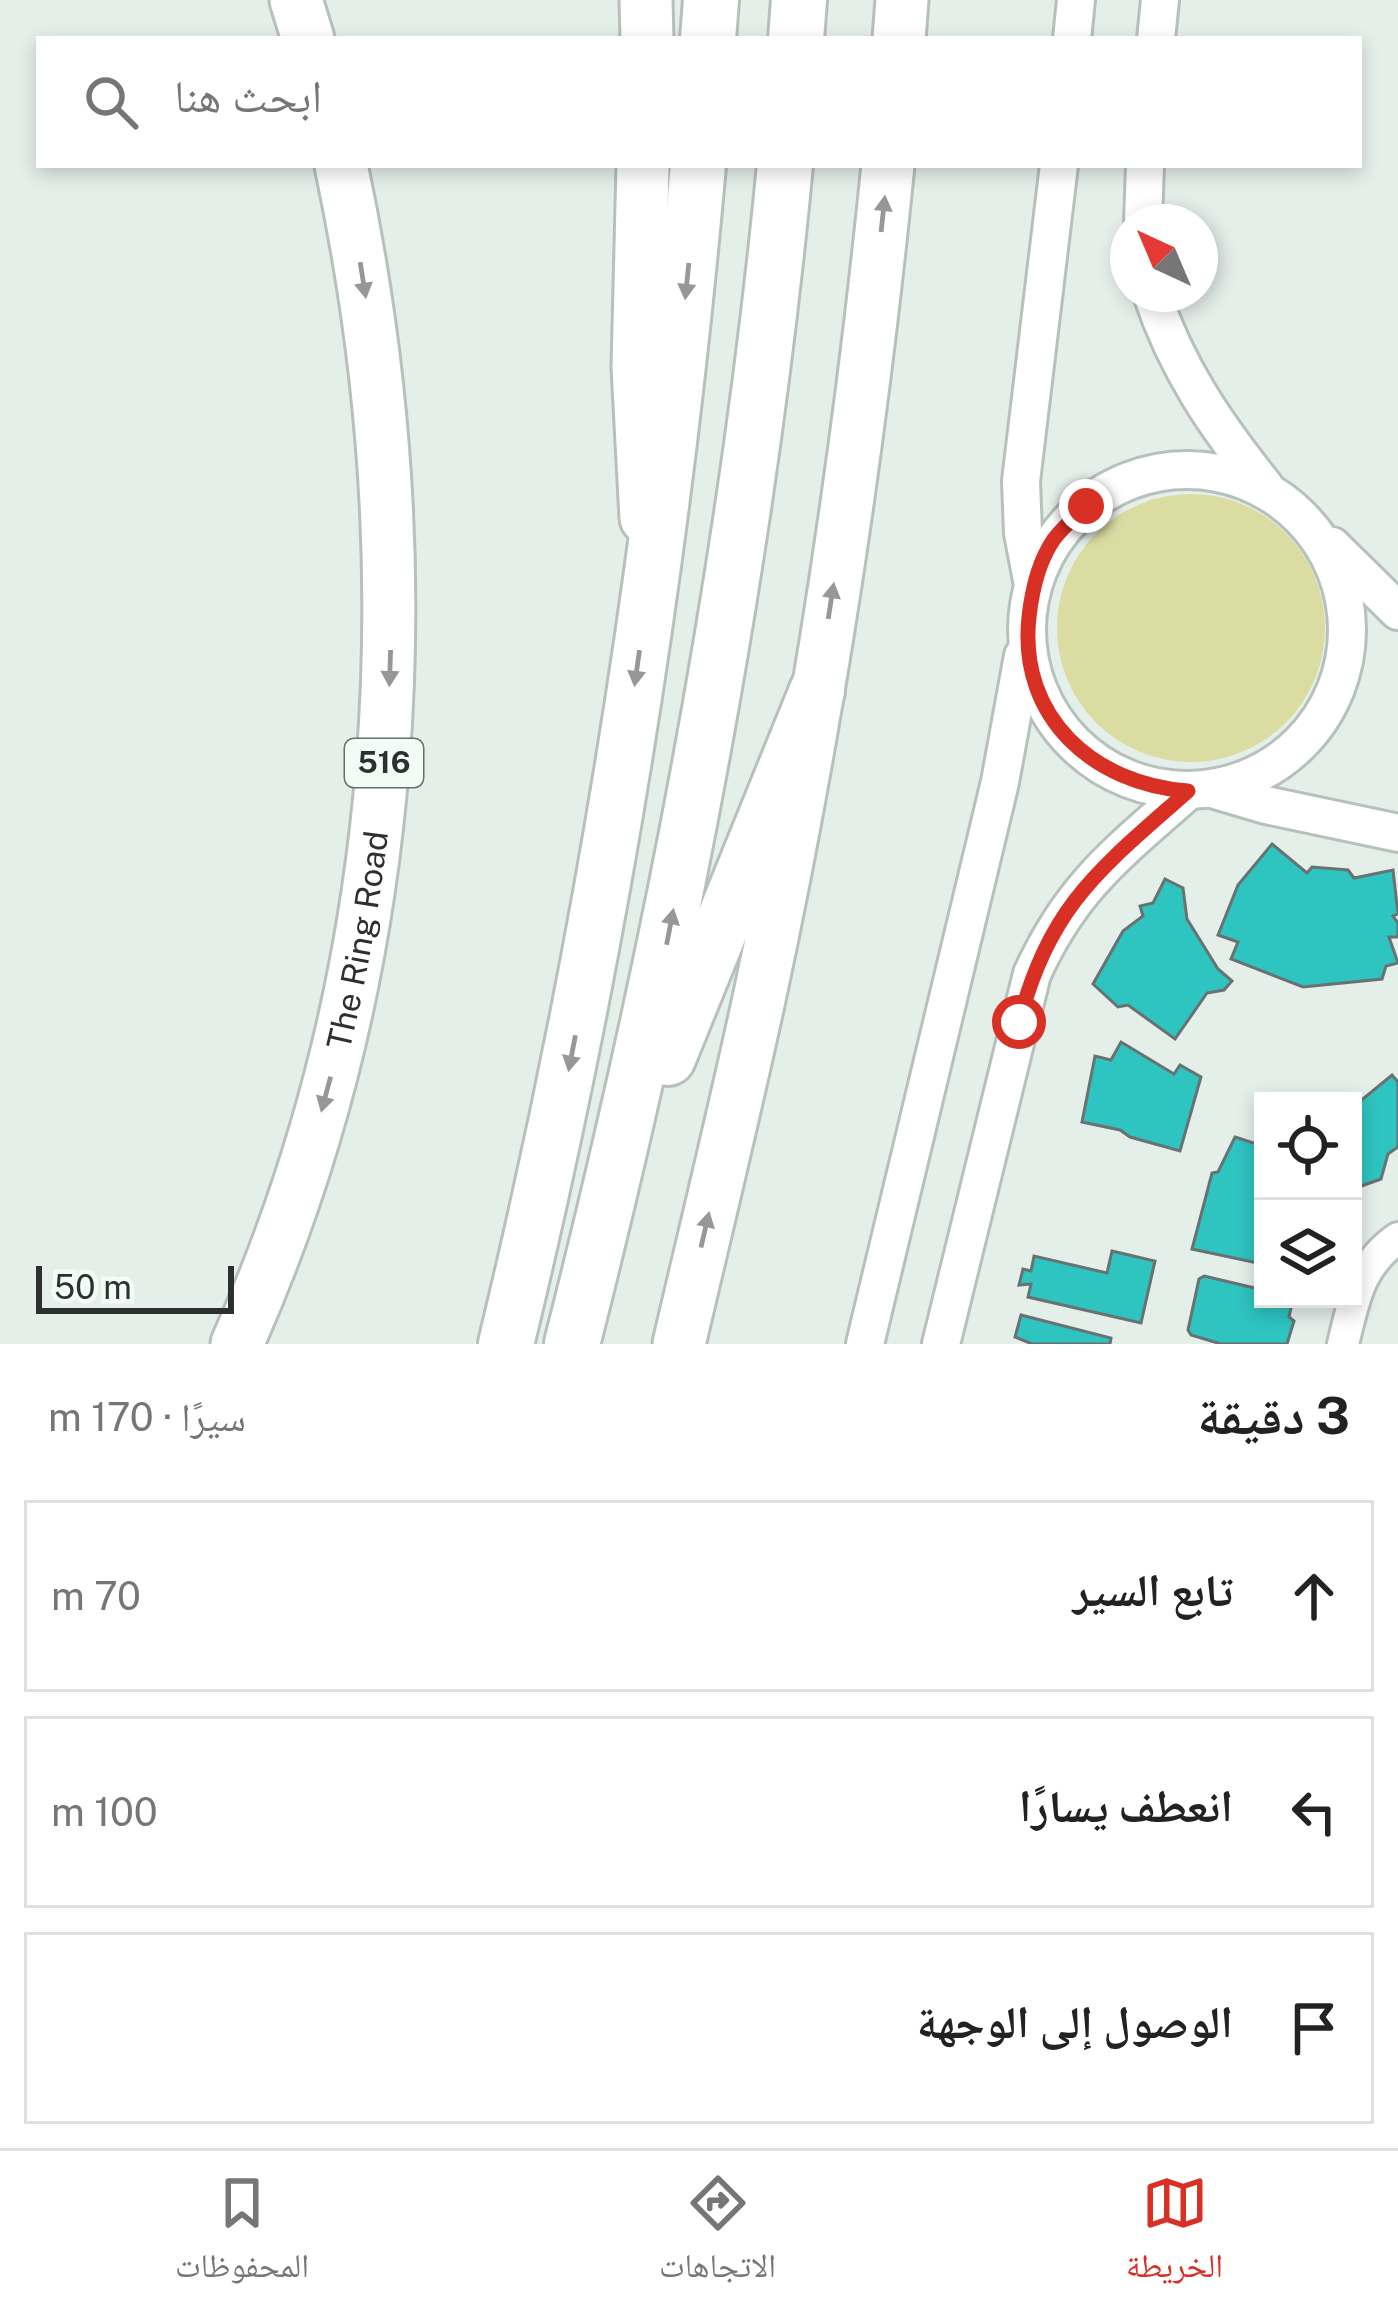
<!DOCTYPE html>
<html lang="ar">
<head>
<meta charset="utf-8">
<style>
	body { margin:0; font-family:"Public Sans","Noto Naskh Arabic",sans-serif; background:#f6f6f6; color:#222; direction:rtl }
	.controls { position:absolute; right:36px; bottom:36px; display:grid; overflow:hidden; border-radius:0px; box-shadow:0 6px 18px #0003 }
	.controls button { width:108px; height:108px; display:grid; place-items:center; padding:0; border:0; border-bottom:3px solid #e0e0e0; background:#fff; color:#222; font:60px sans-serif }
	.compass { position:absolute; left:1110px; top:204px; width:108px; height:108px; border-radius:50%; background:#fff; box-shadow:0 6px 18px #0003; rotate:316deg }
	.scale { position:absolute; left:36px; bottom:30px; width:198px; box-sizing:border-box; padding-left:12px; border:6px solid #2c302e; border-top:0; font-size:33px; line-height:42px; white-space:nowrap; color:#2c302e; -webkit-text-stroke:9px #f2fcf7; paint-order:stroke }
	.stop { position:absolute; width:36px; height:36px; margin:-27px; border:9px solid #d93025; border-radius:50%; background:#fff }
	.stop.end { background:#d93025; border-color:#fff; box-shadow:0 3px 12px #0008 }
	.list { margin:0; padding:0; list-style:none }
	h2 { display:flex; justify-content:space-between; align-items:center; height:156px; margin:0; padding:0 48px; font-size:51px }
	h2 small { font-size:39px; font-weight:400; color:#767676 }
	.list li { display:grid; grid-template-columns:78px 1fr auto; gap:36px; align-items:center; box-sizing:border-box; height:192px; margin:0 24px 24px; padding:0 24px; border:3px solid #e0e0e0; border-radius:0px }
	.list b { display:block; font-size:45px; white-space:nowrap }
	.list em { font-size:39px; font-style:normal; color:#767676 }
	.icon { flex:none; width:66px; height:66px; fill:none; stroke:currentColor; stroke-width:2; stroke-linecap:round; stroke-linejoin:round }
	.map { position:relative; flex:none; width:1398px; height:1344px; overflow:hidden; direction:ltr }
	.search { position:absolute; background:#fff; box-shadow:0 6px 18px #0003; left:36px; right:36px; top:36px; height:132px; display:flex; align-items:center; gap:30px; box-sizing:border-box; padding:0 42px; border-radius:0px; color:#767676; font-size:45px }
	.sheet { height:804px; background:#fff }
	nav { display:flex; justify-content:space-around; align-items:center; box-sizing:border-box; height:168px; border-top:3px solid #e0e0e0; background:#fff; font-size:33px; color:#767676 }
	nav a { display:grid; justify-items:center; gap:6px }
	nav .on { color:#d93025 }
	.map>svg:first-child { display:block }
</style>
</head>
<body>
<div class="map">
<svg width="1398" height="1344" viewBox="0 0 1398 1344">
	<rect width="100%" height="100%" fill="#e5efea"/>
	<!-- green -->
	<circle fill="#dadca2" cx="1191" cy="628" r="134"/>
	<!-- building -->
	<g fill="#2ec4c0" stroke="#687272" stroke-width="3">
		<path d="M1272 844 1307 873 1312 867 1348 870 1354 878 1393 870 1398 914 1393 916 1398 923V937H1389L1398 963 1386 966 1382 979 1303 987 1231 959 1238 942 1218 935 1238 885Z"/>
		<path d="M1165 879 1183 888 1187 919 1218 969 1232 981 1224 990 1207 993 1175 1039 1128 1005 1118 1007 1093 984 1123 931 1143 916 1140 906 1153 903Z"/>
		<path d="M1121 1042 1174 1074 1180 1065 1201 1077 1180 1151 1130 1137 1120 1130 1082 1122 1095 1056 1111 1060Z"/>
		<path d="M1392 1075 1398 1082V1147L1388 1154 1381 1179 1353 1189V1107Z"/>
		<path d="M1235 1137 1263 1146V1258L1257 1263 1192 1249 1212 1173 1218 1172Z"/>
		<path d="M1112 1251 1155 1261 1141 1323 1028 1297 1031 1284 1019 1285 1023 1269 1031 1271 1034 1256 1107 1273Z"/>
		<path d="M1204 1276 1263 1290V1299H1293L1289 1317 1294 1321 1287 1344H1221L1191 1335 1188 1330 1199 1279Z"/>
		<path d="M1021 1315 1111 1338 1110 1344H1032L1015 1337Z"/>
	</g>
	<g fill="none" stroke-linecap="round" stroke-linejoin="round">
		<defs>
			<path id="minor" d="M1343 1344C1354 1300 1359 1265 1398 1238"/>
			<g id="tertiary">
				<path d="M1072 39 1076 0"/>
				<path d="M1156 39 1160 0"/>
				<path d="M1143 222 1145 165"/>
				<path d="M1152 294C1176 368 1217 427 1265 487"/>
				<circle cx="1187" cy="630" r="160"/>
				<path d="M1332 546 1398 611"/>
				<path d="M1033 585 1023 533 1021 481 1059 165"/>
				<path d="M1212 789 1266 805 1398 833"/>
				<path d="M865 1344 1000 782 1023 656"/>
				<path d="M941 1344 1032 974C1072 886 1118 853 1188 791"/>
			</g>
			<g id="trunk">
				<path d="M296 0 308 39"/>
				<path d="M646 0 647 39"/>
				<path d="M899 39 902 0"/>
				<path d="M643 165 638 367 646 518"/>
				<path id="s1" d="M237 1344C403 973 425 559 341 165"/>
				<path d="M679 1344C706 1229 734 1114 759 999 818 725 860 444 888 165"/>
			</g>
			<g id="motorway">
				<path d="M708 39 711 0"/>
				<path d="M796 39 799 0"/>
				<path d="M668 1058 817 691"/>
				<path d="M506 1344C600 957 663 562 698 165"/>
				<path d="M572 1344C671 956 747 564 785 165"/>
			</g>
		</defs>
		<!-- minor casing -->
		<use href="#minor" stroke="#b7c1bc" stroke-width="36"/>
		<!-- tertiary casing -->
		<use href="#tertiary" stroke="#b7c1bc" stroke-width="42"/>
		<!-- trunk casing -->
		<use href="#trunk" stroke="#b7c1bc" stroke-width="57"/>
		<!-- motorway casing -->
		<use href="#motorway" stroke="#b7c1bc" stroke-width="60"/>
		<!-- minor -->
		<use href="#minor" stroke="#fff" stroke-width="30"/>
		<!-- tertiary -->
		<use href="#tertiary" stroke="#fff" stroke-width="36"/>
		<!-- trunk -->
		<use href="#trunk" stroke="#fff" stroke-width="51"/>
		<!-- motorway -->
		<use href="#motorway" stroke="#fff" stroke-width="54"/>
	</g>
	<!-- one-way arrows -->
	<defs><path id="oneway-solid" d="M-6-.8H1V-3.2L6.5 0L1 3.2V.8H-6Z" transform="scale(3)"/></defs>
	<g fill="#969896">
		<use href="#oneway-solid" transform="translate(883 214) rotate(-84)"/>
		<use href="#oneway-solid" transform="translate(363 280) rotate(81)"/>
		<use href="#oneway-solid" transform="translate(687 281) rotate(96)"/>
		<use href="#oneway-solid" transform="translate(831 601) rotate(-81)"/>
		<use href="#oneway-solid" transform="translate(390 668) rotate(92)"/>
		<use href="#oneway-solid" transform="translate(637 668) rotate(98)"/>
		<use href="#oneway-solid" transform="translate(670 927) rotate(-79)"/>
		<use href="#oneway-solid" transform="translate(572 1053) rotate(101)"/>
		<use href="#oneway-solid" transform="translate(326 1094) rotate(105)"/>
		<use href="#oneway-solid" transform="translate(705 1230) rotate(-77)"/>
	</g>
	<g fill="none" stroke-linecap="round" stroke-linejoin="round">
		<!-- route -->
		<path stroke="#d93025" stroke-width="15" d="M1019 1022C1051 903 1100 869 1188 791 1094 784 1018 718 1029 617 1032 590 1038 562 1054 539 1063 527 1076 516 1086 506"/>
	</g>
	<g text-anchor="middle" stroke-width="10" stroke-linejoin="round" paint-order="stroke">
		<!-- shield labels -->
		<rect fill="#f2fcf7" stroke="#676d6a" stroke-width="3" x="345" y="739" width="78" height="48" rx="9"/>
		<g font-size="30" font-weight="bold" fill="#2c302e">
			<text x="384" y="773">516</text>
		</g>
		<!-- street labels -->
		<g font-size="33" fill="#2c302e" stroke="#f2fcf7">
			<text dy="12" stroke="none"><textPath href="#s1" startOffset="423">The Ring Road</textPath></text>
		</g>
	</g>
</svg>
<div class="controls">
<button><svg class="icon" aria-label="locate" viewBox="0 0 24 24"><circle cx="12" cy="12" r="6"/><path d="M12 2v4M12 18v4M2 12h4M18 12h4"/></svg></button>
<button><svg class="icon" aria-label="layers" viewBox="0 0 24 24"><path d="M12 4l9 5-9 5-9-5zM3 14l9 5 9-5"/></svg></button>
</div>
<svg class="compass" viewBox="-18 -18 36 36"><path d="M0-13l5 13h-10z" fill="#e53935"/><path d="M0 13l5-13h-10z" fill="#767676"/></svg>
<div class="scale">50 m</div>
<div class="stop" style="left:1019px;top:1022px"></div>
<div class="stop end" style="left:1086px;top:506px"></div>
<div class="search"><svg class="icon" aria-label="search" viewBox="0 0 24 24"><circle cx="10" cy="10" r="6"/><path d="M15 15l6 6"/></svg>ابحث هنا</div>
</div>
<section class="sheet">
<h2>3 دقيقة<small>سيرًا · 170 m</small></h2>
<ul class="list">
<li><svg class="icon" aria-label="ahead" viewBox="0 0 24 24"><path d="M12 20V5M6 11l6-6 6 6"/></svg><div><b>تابع السير</b></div><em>70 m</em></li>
<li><svg class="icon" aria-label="left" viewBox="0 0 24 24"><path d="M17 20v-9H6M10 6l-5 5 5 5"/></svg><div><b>انعطف يسارًا</b></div><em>100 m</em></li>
<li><svg class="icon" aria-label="arrive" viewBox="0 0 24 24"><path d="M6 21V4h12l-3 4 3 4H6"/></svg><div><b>الوصول إلى الوجهة</b></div></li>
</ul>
</section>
<nav>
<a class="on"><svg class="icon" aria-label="map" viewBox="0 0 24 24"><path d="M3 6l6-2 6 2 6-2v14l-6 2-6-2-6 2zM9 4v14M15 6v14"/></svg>الخريطة</a>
<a><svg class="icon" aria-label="directions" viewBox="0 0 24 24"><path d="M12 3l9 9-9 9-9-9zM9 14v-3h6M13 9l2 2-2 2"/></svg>الاتجاهات</a>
<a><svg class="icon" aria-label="saved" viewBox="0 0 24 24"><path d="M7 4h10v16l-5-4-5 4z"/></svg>المحفوظات</a>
</nav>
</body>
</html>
